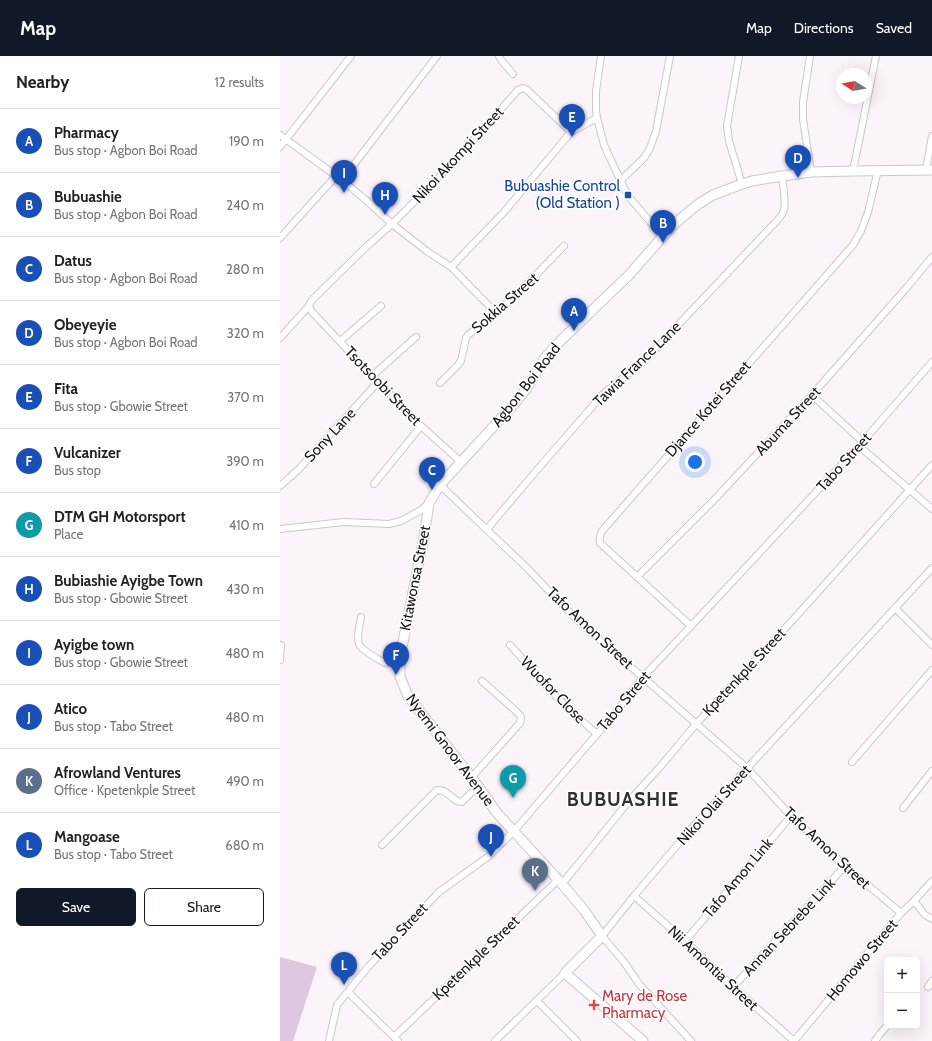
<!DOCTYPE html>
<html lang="en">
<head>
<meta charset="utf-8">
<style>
	body { margin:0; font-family:Cabin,sans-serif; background:#f2f2f2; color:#222 }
	.controls { position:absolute; right:12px; bottom:12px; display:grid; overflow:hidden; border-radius:6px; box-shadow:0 4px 16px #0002 }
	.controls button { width:36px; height:36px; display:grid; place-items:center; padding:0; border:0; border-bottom:1px solid #e0e0e0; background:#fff; color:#222; font:20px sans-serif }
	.compass { position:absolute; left:556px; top:12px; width:36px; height:36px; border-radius:50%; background:#fff; box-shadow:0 4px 16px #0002; rotate:281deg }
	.you { position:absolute; left:415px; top:406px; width:14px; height:14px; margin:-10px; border:3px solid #fff; border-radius:50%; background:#1a73e8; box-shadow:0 0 0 6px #1a73e833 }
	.badge { display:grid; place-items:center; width:26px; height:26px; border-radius:50%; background:#111827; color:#fff; font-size:13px; font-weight:700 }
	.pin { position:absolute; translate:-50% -33px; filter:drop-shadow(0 1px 2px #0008) }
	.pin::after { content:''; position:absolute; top:21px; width:14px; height:12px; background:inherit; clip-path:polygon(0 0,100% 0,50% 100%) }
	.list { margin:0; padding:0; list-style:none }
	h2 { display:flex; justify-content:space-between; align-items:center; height:52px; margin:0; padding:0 16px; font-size:17px }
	h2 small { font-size:13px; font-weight:400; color:#767676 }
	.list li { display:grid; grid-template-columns:26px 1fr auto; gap:12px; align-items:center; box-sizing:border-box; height:64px; padding:0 16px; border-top:1px solid #e0e0e0 }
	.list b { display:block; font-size:15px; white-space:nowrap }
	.list p { margin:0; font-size:13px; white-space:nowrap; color:#767676 }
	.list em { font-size:13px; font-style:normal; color:#767676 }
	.actions { display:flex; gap:8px; padding:12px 16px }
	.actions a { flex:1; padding:9px 0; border:1px solid #111827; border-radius:6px; text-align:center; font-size:14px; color:#111827 }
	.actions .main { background:#111827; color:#fff }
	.map { position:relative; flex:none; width:652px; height:985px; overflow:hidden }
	header { display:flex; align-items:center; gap:24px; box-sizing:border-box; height:56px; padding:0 20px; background:#111827; color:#fff }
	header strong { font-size:19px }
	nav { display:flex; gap:22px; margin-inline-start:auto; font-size:14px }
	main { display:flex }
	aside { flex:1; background:#fff }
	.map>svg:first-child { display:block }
</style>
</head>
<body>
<header>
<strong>Map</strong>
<nav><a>Map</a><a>Directions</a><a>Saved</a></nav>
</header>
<main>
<aside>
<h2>Nearby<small>12 results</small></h2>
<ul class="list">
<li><span class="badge" style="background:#1a4fb4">A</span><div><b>Pharmacy</b><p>Bus stop · Agbon Boi Road</p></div><em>190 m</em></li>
<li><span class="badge" style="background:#1a4fb4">B</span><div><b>Bubuashie</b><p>Bus stop · Agbon Boi Road</p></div><em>240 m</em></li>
<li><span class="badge" style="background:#1a4fb4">C</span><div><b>Datus</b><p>Bus stop · Agbon Boi Road</p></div><em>280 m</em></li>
<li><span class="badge" style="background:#1a4fb4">D</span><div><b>Obeyeyie</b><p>Bus stop · Agbon Boi Road</p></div><em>320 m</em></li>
<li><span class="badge" style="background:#1a4fb4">E</span><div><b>Fita</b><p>Bus stop · Gbowie Street</p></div><em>370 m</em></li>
<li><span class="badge" style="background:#1a4fb4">F</span><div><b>Vulcanizer</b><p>Bus stop</p></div><em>390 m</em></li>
<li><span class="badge" style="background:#0f9aa8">G</span><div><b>DTM GH Motorsport</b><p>Place</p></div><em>410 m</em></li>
<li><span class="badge" style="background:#1a4fb4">H</span><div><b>Bubiashie Ayigbe Town</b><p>Bus stop · Gbowie Street</p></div><em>430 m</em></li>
<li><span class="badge" style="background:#1a4fb4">I</span><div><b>Ayigbe town</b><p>Bus stop · Gbowie Street</p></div><em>480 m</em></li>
<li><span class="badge" style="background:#1a4fb4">J</span><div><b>Atico</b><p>Bus stop · Tabo Street</p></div><em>480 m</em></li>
<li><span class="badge" style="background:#5c6f8a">K</span><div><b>Afrowland Ventures</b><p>Office · Kpetenkple Street</p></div><em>490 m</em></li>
<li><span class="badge" style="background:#1a4fb4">L</span><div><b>Mangoase</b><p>Bus stop · Tabo Street</p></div><em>680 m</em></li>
</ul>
<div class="actions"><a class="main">Save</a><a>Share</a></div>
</aside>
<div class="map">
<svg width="652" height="985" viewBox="0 0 652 985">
	<rect width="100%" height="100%" fill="#fbf4fb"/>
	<!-- green -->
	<path fill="#ddc8e0" d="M0 901 37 911 13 985H0Z"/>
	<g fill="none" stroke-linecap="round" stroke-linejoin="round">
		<defs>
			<g id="street">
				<path d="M219 0 221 4 233 18"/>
				<path d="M321 0 316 35V54L317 62 324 89 344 132 349 141 383 181"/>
				<path d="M459 0 447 70 449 85 462 128"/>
				<path d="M530 0 523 46V63L531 116"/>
				<path d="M0 79 62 124 87 145 112 168 148 196 171 211 225 155 291 76 317 62"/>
				<path d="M0 91 71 0"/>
				<path d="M646 114 652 80"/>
				<path d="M573 115 596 0"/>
				<path d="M62 124 157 0"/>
				<path d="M340 125 364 102 370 92 376 75 390 0"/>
				<path d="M0 182 56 120"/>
				<path d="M171 211 216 257"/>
				<path d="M29 250 32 256 98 326 141 370 181 406"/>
				<path d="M0 282 29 250 31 245 85 192 112 168 174 106 238 34 243 32 246 33 291 76"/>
				<path d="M60 285 101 250"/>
				<path d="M92 320 136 281"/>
				<path d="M160 327 178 309 181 305 186 282 188 279 216 257 246 229 284 190"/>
				<path d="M532 339 583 386"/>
				<path d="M579 390 652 453"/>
				<path d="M94 428 141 370"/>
				<path d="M160 429 246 511 296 563 467 712 511 760 565 810 621 857"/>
				<path d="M0 430 18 414 98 326"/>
				<path d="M0 473 64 466 109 468 121 465 141 454 149 447"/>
				<path d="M207 473 257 414 323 338 362 307 490 172C495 167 502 161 504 154 506 147 503 128 502 120"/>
				<path d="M357 521 434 444 532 339 629 229 652 201"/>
				<path d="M615 552 652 589"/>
				<path d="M81 561C80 569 76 580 79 588 82 595 98 603 105 607"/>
				<path d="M411 570 320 487C319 482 320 479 322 475L573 189 581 175 588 156 598 114"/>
				<path d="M230 589 273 637 294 658 317 678"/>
				<path d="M0 604 1 589"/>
				<path d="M572 706 652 614"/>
				<path d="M191 722 240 667 241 661 237 656 202 625"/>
				<path d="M623 752 652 715"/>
				<path d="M102 789 157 734 164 735 177 745 182 746 198 730"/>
				<path d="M282 828 349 745 380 711 416 668 511 566 652 409"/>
				<path d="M354 840 405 885 453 931 514 985"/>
				<path d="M634 845 645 859 652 863"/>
				<path d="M405 885 511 760"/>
				<path d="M453 931 565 810"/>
				<path d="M648 931 652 925"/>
				<path d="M68 936 118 985"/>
				<path d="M257 945 297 985"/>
				<path d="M114 981 278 824"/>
				<path d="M49 985 57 949 88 911 159 836 209 800 234 775 323 671 328 666 363 621 411 570 579 390 652 306"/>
				<path d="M215 985 285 917"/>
				<path d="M411 985 359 928 344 906 322 880 354 840 410 774 652 512"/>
				<path d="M514 985 621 857 634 845 652 825"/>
				<path d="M595 985 600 978 607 970"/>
			</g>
			<path id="secondary" d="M363 985 285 917 322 880 304 854 282 828 217 757 198 730 128 640 120 621V601L144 481 149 447 160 429 234 348 247 332 265 302 275 290 349 219 392 170 417 149 433 139 462 128 472 125 502 120 531 116 573 115 652 114"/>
		</defs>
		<!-- street casing -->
		<use href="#street" stroke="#cdc7cd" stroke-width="8"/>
		<!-- secondary casing -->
		<use href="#secondary" stroke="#cdc7cd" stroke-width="11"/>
		<!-- street -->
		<use href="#street" stroke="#fff" stroke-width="6"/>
		<!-- secondary -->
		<use href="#secondary" stroke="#fff" stroke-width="9"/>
	</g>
	<!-- markers -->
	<rect fill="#1a4fb4" stroke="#fff" stroke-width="1.5" x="344" y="135" width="8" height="8" rx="2"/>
	<path fill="#e0444e" stroke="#fff" stroke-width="1.5" d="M312 943h4v4h4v4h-4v4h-4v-4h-4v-4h4z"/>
	<g text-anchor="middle" stroke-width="3" stroke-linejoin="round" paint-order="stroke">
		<!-- street labels -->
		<g font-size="15" fill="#181518" stroke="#fff">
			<text transform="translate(178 99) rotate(-47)" y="5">Nikoi Akompi Street</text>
			<text transform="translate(225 247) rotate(-41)" y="5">Sokkia Street</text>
			<text transform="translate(357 308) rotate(-44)" y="5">Tawia France Lane</text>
			<text transform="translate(246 329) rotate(-52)" y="5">Agbon Boi Road</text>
			<text transform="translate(103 330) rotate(46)" y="5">Tsotsoobi Street</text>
			<text transform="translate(428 353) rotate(-49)" y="5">Djance Kotei Street</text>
			<text transform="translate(508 365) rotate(-47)" y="5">Abuma Street</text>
			<text transform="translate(50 379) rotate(-47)" y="5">Sony Lane</text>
			<text transform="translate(564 406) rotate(-48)" y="5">Tabo Street</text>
			<text transform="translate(135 522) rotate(-79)" y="5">Kitawonsa Street</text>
			<text transform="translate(310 572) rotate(43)" y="5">Tafo Amon Street</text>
			<text transform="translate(464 616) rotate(-47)" y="5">Kpetenkple Street</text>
			<text transform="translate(273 634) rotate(46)" y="5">Wuofor Close</text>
			<text transform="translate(344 645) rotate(-50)" y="5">Tabo Street</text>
			<text transform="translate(170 694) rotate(53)" y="5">Nyemi Gnoor Avenue</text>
			<text transform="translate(434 749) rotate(-48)" y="5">Nikoi Olai Street</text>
			<text transform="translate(547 792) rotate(43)" y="5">Tafo Amon Street</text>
			<text transform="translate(458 822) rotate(-50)" y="5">Tafo Amon Link</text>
			<text transform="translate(509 871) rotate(-47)" y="5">Annan Sebrebe Link</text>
			<text transform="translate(120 876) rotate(-47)" y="5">Tabo Street</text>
			<text transform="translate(196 902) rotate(-44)" y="5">Kpetenkple Street</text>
			<text transform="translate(582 904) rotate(-50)" y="5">Homowo Street</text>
			<text transform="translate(433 912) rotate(43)" y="5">Nii Amontia Street</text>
		</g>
		<!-- transit labels -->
		<g font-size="15" fill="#164399" stroke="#fff" text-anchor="end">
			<text x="340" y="135">Bubuashie Control<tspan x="340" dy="17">(Old Station )</tspan></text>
		</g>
		<!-- health labels -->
		<g font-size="15" fill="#be3a42" stroke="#fff" text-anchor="start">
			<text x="322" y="945">Mary de Rose<tspan x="322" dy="17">Pharmacy</tspan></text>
		</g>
		<!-- district labels -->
		<g font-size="19" font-weight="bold" letter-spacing="1" fill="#332e34" stroke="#fff">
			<text x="343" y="750">BUBUASHIE</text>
		</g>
	</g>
</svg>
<div class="controls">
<button>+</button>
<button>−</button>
</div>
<svg class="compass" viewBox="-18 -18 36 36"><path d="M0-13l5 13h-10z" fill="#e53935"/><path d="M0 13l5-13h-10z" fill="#767676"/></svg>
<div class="you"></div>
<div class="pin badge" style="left:294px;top:275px;background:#1a4fb4">A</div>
<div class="pin badge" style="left:383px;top:187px;background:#1a4fb4">B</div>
<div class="pin badge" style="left:152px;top:434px;background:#1a4fb4">C</div>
<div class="pin badge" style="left:518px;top:122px;background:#1a4fb4">D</div>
<div class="pin badge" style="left:292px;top:81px;background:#1a4fb4">E</div>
<div class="pin badge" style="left:116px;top:619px;background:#1a4fb4">F</div>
<div class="pin badge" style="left:233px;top:742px;background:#0f9aa8">G</div>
<div class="pin badge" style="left:105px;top:159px;background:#1a4fb4">H</div>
<div class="pin badge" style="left:64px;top:137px;background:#1a4fb4">I</div>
<div class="pin badge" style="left:211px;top:801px;background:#1a4fb4">J</div>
<div class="pin badge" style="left:255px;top:835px;background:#5c6f8a">K</div>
<div class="pin badge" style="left:64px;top:929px;background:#1a4fb4">L</div>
</div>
</main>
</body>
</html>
